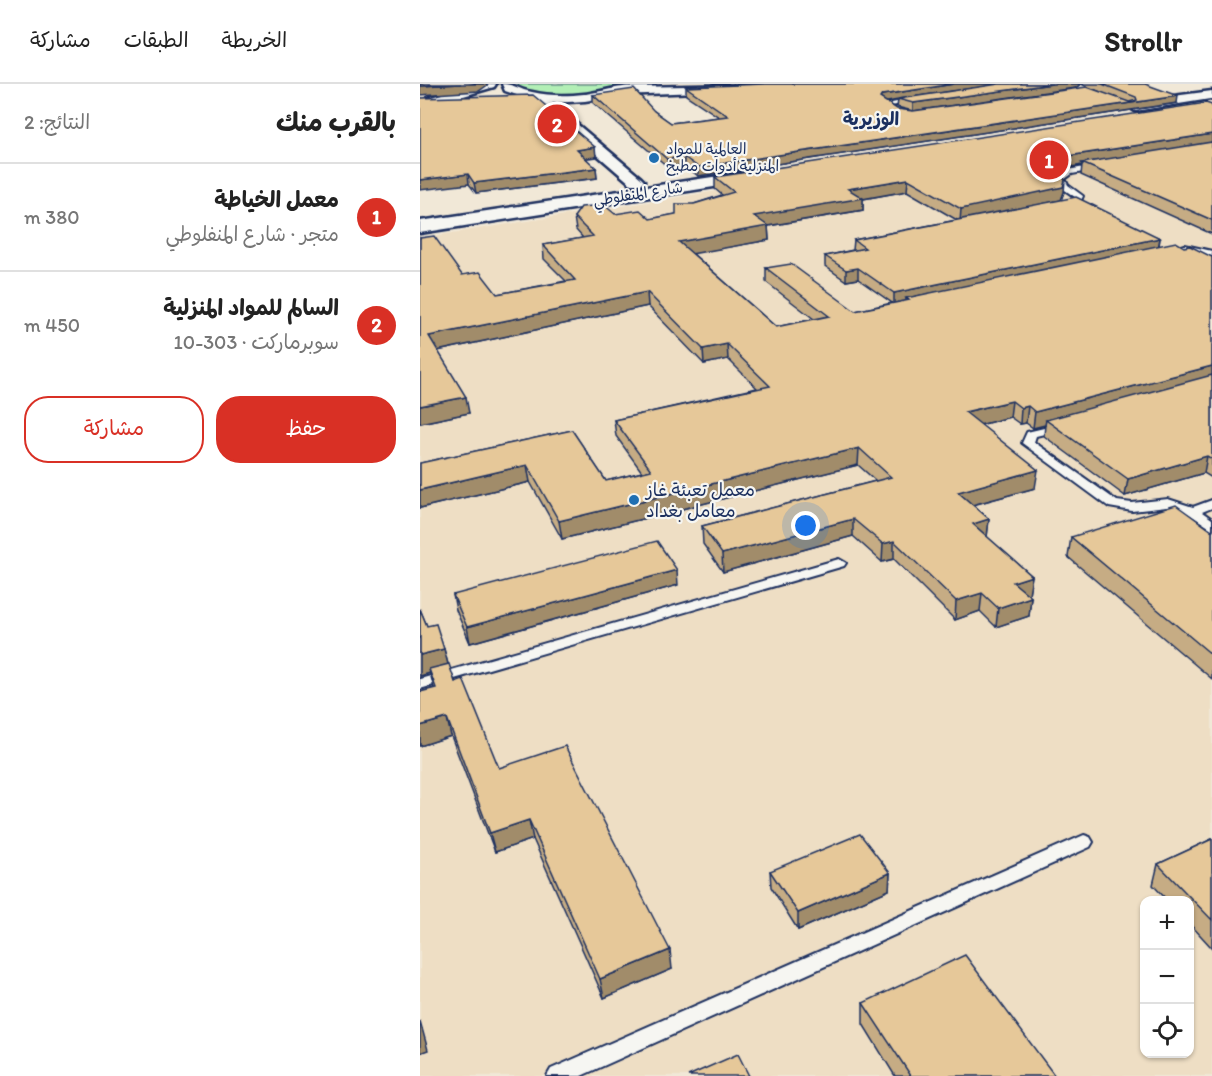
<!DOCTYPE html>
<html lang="ar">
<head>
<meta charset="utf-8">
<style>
	body { margin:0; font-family:Itim,"Playpen Sans Arabic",sans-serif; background:#f6f6f6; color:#222; direction:rtl }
	.controls { position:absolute; right:18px; bottom:18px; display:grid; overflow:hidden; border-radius:12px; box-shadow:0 2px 4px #0004 }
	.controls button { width:54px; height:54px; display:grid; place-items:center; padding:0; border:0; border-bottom:2px solid #e0e0e0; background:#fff; color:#222; font:30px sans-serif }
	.you { position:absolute; left:386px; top:442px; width:21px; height:21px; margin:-15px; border:4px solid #fff; border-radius:50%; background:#1a73e8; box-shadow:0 0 0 9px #1a73e833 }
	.badge { display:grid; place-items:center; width:39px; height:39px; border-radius:50%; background:#d93025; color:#fff; font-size:20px; font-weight:700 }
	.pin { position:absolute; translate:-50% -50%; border:3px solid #fff; box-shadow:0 2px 6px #0006 }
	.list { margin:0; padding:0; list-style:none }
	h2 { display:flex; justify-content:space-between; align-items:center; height:78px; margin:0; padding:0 24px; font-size:26px }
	h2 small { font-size:20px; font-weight:400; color:#767676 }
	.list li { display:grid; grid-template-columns:39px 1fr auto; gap:18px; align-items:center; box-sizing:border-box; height:108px; padding:0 24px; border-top:2px solid #e0e0e0 }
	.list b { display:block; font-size:22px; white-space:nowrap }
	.list p { margin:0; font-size:20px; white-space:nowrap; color:#767676 }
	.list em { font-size:20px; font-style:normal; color:#767676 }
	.actions { display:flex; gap:12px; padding:18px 24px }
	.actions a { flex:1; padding:14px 0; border:2px solid #d93025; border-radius:24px; text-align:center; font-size:21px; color:#d93025 }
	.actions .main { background:#d93025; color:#fff }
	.icon { flex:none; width:33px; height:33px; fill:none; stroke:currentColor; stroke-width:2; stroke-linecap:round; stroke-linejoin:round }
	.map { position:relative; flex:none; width:792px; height:992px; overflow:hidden; direction:ltr }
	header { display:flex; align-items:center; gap:36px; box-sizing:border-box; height:84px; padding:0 30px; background:#fff; border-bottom:2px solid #e0e0e0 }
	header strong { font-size:28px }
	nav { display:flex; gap:33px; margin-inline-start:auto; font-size:21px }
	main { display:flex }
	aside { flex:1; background:#fff }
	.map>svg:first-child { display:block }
</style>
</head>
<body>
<header>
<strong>Strollr</strong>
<nav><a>الخريطة</a><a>الطبقات</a><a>مشاركة</a></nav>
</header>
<main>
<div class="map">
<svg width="792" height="992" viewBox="0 0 792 992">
	<rect width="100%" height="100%" fill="#f1e8d7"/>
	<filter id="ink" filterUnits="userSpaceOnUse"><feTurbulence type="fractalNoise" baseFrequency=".0167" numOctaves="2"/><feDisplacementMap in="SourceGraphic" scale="12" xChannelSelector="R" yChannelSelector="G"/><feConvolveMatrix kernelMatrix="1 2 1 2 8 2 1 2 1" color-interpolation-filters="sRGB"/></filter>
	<g filter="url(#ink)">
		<!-- built -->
		<path fill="#eedec4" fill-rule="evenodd" d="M792 29V992H0V154ZM724 816H770V970H724Z"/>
		<!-- green -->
		<path fill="#b2efb5" stroke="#668f8a" stroke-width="1.5" d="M97 0H205C174 17 135 13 101 6Z"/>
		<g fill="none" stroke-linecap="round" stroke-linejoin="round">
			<defs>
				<g id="lane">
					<path d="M496 14 498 17 471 22 477 27 474 29 462 21Z"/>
					<path d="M677 81H680V85L652 90 645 95 648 101 663 112 660 119 642 123V119L654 116 655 113 642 104 638 92 647 86Z"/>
					<path d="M765 161 792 167V173L762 166V162Z"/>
					<path d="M641 340 647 343 645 345 616 352 614 358 697 417 712 419 748 415 773 423 792 416V424L782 428 792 435V445L769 430 747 423 712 427 689 423 602 359 607 348Z"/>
					<path d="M419 475 426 479 424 482 0 605V595Z"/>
					<path d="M664 751 670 753 673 758 670 763 161 992H127L131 985Z"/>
				</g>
				<g id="street">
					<path d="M57 0H76L74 3 13 21 7 17 8 14Z"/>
					<path d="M82 0C94 0 100 6 112 8 129 12 147 12 164 10 176 9 206 0 214 3L387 0 381 4 200 11 165 17 132 19 221 94 224 97 221 100H211L115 17 85 7Z"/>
				</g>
				<g id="secondary">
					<path d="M792 7V15H790L715 27 707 22 715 17Z"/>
					<path d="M339 86 345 87 348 91 345 95 0 149V137Z"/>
				</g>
			</defs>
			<!-- lane casing -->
			<use href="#lane" stroke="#1b2f5e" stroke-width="4"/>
			<!-- street casing -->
			<use href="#street" stroke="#1b2f5e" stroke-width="5"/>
			<!-- secondary casing -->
			<use href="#secondary" stroke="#1b2f5e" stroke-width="5"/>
			<!-- lane -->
			<use href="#lane" fill="#f6f6f2" fill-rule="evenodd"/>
			<!-- street -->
			<use href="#street" fill="#f6f6f2" fill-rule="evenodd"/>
			<!-- secondary -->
			<use href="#secondary" fill="#f6f6f2" fill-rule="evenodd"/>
		</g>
		<!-- wall -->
		<g fill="#c6ac84" stroke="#1b2f5e" stroke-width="1.5" fill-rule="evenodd">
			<path d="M345 0H661L655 4 683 9 661 0H725L757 19 278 92 264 81 248 83 173 19V11L234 27 251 39 299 33 266 11V3ZM478 16 477 23 493 27 477 25 467 18Z"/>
			<path d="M0 14 176 73 165 74 176 84 177 94 56 109 49 100Z"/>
			<path d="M792 21V150L661 91 662 81 647 84 641 89 644 108 641 116 740 154 739 162 764 163 792 173V394L784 389 705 412 624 352 625 341 613 344 606 339 600 340 590 333 560 341 615 404 553 421 569 435 567 453 612 492 609 510H608L611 513 609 532 576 543 560 527 535 536 474 475 462 478 433 452 303 488 283 460 282 442 456 397 438 381 142 455 110 398 0 424V379L152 346 186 397 222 388 196 352 194 336 337 304 308 275 284 280 228 222 17 267 49 329 0 339V154L42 191 77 210 146 197 124 175 123 161 163 154 156 146 154 133 195 130 230 135 256 130 274 120 302 111 295 105V93ZM487 107 537 136 434 156 433 166 405 172V182L426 197 438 195 472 219 435 227 346 184V198L394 235 356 243 272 169 349 156 348 142 443 126V115Z"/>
			<path d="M792 447V595L648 473 651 453Z"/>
			<path d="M258 501 50 559 36 526 33 511Z"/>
			<path d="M0 525 7 542 24 565 28 580 35 598 79 684 252 885 184 914 113 755 75 768 31 652 0 662V608L14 604 10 589 0 592Z"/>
			<path d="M792 755V864L770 840V816H747L733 801 738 780Z"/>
			<path d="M350 787 470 789 469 806 378 846 351 803Z"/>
			<path d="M443 919 635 992H475L443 940Z"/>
		</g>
		<!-- shaded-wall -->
		<g fill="#a18c6b" stroke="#1b2f5e" stroke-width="1.5">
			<path d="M41 0H69L59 7 0 11V2Z"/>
			<path d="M534 0H583L478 15V16L462 19 460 14 462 11Z"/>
			<path d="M632 0H661L655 4 493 27V19Z"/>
			<path d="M758 12 757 19 278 92V83Z"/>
			<path d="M792 50V61L662 79V81L647 84 635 94 636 81 648 72Z"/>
			<path d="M175 63 176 73 158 75 157 66Z"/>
			<path d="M264 73V81L248 83 247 75Z"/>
			<path d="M176 84 177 94 56 109 54 99Z"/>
			<path d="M48 90 49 100 0 106V96Z"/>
			<path d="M488 95 487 107 443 115V126L348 142 349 156 260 172 259 158 334 132 428 105Z"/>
			<path d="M645 96 644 108 641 116 540 138 541 125Z"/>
			<path d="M740 154 738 165 486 214V218L474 220V209Z"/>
			<path d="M438 184V195L426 197V186Z"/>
			<path d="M227 208 228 222 12 268 9 252Z"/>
			<path d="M307 260 308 275 284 280 283 265Z"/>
			<path d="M792 282V297L626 336 625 341 613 344 615 328Z"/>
			<path d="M46 313 49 329 0 339V322Z"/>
			<path d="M592 317 590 333 544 345 545 328Z"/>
			<path d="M608 322 606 339 600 340 601 324Z"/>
			<path d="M439 364 438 381 142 455 139 437Z"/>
			<path d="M787 372 784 389 705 412 708 395Z"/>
			<path d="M107 381 110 398 0 424V406Z"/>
			<path d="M618 386 615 404 537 425 538 408Z"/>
			<path d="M433 435V452L303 488 302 470Z"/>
			<path d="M569 435 567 453 553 440Z"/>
			<path d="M474 457V475L462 478 463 460Z"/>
			<path d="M257 486 258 501 50 559 47 543Z"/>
			<path d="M612 492 609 510 591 516 593 498Z"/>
			<path d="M562 509 560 527 535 536 536 517Z"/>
			<path d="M611 513 609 532 576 543 578 524Z"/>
			<path d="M24 565 29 584 9 585 10 589 0 592V571Z"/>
			<path d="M27 634 31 652 0 662V642Z"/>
			<path d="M109 736 113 755 75 768 70 749Z"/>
			<path d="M470 789 469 806 378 846V829Z"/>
			<path d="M250 866 252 885 184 914 180 895Z"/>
			<path d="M0 937 8 966 0 969Z"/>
		</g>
		<!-- building -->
		<g fill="#e6c899" stroke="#1b2f5e" stroke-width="1.5">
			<path d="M0 0H41L0 2Z"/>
			<path d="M345 0H534L462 11 460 14 477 25 493 27 667 3 709 18 717 16 716 13 682 0H725L758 12 278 83 264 73 247 75 173 11 214 5 234 27 251 39 308 32 266 3Z"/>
			<path d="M579 0H632L493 19 478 15Z"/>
			<path d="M113 11 175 63 157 66 176 84 54 99 48 90 0 96V14Z"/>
			<path d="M786 19 792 21V50L648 72 636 81 645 96 643 103 541 125 488 95 428 105 443 114 334 132 348 142 259 158 356 243 409 232 346 184 371 180 435 227 489 216 486 214 756 158 764 163 770 162 792 173V282L615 328 608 322 601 324 592 317 545 328 618 386 538 408 569 435 553 440 612 492 593 498 611 513 578 524 562 509 536 517 474 457 463 460 433 435 302 470 282 442 471 393 439 364 139 437 107 381 0 406V379L152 346 186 397 231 386 194 336 350 302 307 260 283 265 227 208 9 252 46 313 0 322V154L14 152 42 191 60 188 77 210 155 196 123 161 173 152 154 133 161 123 184 121 195 130 220 126 230 135 256 130V120H274L314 108 295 93Z"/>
			<path d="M792 58V136L662 79Z"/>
			<path d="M656 113 740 154 474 209 438 184 426 186 405 172 445 164 434 156Z"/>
			<path d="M792 291V375L787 372 708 395 626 336Z"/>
			<path d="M756 421 792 447V571L651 453Z"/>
			<path d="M237 457 257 486 47 543 33 511Z"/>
			<path d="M0 525 7 542 16 540 24 565 0 571Z"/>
			<path d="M29 580 35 598 43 595 79 684 145 662 250 866 180 895 109 736 70 749 27 634 0 642V608L16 604 9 585Z"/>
			<path d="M440 750 470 789 378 829 350 787Z"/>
			<path d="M792 755V836L738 780Z"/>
			<path d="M545 871 635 992H491L443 919Z"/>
			<path d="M318 970 329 992H268Z"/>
		</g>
	</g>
	<!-- markers -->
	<g fill="#1f6fb2" stroke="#f6f6f2" stroke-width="2">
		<circle cx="234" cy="74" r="6"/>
		<circle cx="214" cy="416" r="6"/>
	</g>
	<g text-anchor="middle" stroke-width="4.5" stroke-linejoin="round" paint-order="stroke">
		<!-- far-poi labels -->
		<g font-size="15" fill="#1b2f5e" stroke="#f6f6f2" text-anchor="start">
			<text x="246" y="70">العالمية للمواد<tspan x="246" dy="17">المنزلية أدوات مطبخ</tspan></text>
		</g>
		<!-- far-street labels -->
		<g font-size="15" fill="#1b2f5e" stroke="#f6f6f2">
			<text transform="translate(218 110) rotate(-9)" y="5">شارع المنفلوطي</text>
		</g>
		<!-- far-quarter labels -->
		<g font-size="18" font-weight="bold" fill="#1b2f5e" stroke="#f6f6f2">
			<text x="451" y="41">الوزيرية</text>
		</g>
		<!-- poi labels -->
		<g font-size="18" fill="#1b2f5e" stroke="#f6f6f2" text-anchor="start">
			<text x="226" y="412">معمل تعبئة غاز<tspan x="226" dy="21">معامل بغداد</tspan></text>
		</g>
	</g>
</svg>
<div class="controls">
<button>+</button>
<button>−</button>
<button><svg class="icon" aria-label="locate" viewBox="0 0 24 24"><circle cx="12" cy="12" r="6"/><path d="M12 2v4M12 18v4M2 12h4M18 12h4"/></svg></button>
</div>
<div class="you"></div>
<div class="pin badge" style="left:629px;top:76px">1</div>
<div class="pin badge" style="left:137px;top:40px">2</div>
</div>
<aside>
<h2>بالقرب منك<small>النتائج: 2</small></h2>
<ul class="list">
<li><span class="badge">1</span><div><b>معمل الخياطة</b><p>متجر · شارع المنفلوطي</p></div><em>380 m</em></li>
<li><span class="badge">2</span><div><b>السالم للمواد المنزلية</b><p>سوبرماركت · 303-10</p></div><em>450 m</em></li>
</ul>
<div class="actions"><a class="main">حفظ</a><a>مشاركة</a></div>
</aside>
</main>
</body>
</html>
